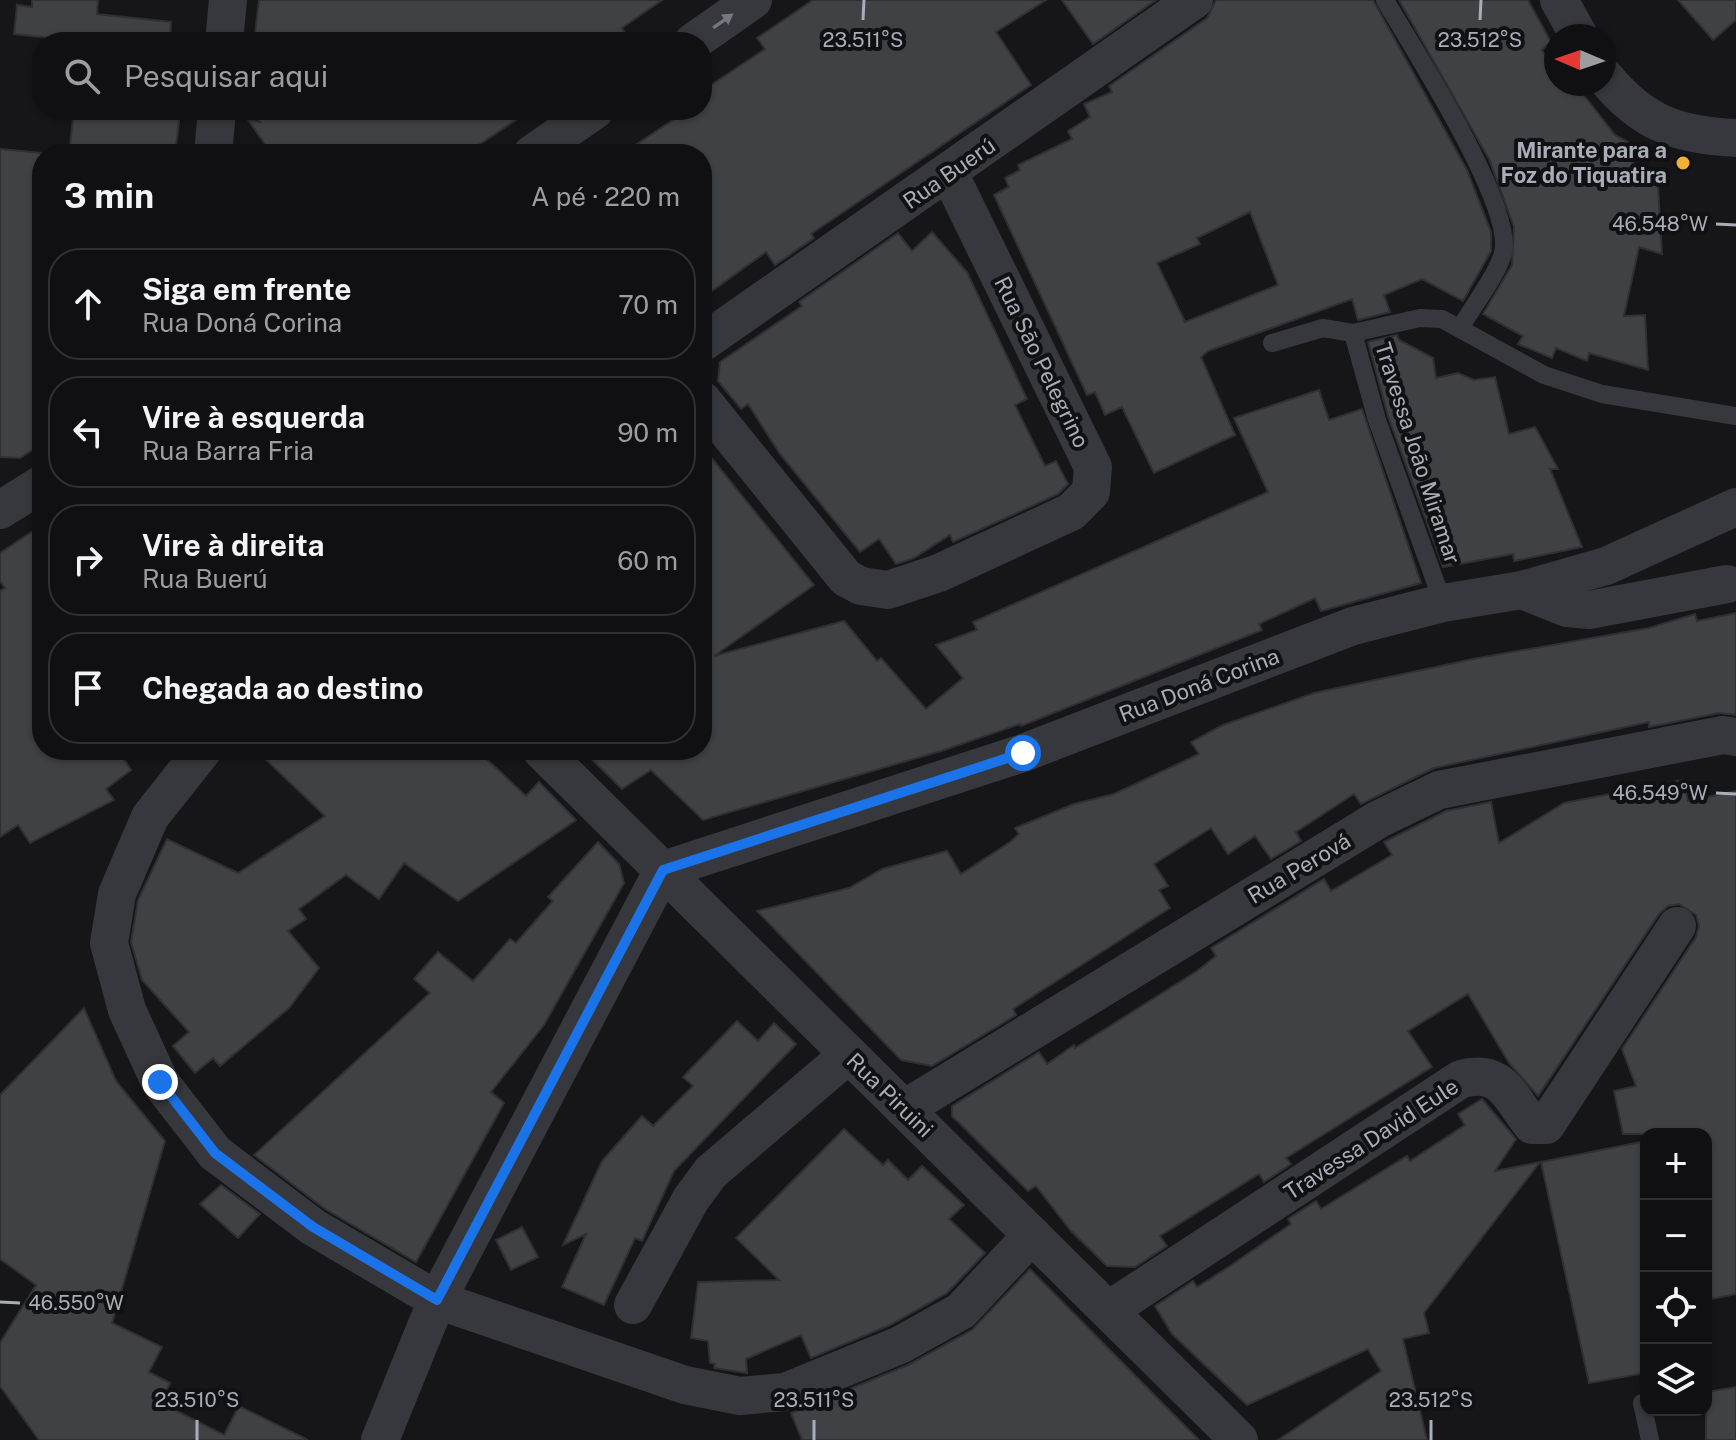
<!DOCTYPE html>
<html lang="pt">
<head>
<meta charset="utf-8">
<style>
	body { margin:0; font-family:"Public Sans",sans-serif; background:#19191b; color:#f1f3f6 }
	.controls { position:absolute; right:24px; bottom:24px; display:grid; overflow:hidden; border-radius:16px; box-shadow:0 2px 6px #0004 }
	.controls button { width:72px; height:72px; display:grid; place-items:center; padding:0; border:0; border-bottom:2px solid #303032; background:#101012; color:#f1f3f6; font:40px sans-serif }
	.compass { position:absolute; left:1544px; top:24px; width:72px; height:72px; border-radius:50%; background:#101012; box-shadow:0 2px 6px #0004; rotate:272deg }
	.stop { position:absolute; width:24px; height:24px; margin:-18px; border:6px solid #1a73e8; border-radius:50%; background:#fff }
	.stop.end { background:#1a73e8; border-color:#fff; box-shadow:0 2px 8px #0008 }
	.list { margin:0; padding:0; list-style:none }
	h2 { display:flex; justify-content:space-between; align-items:center; height:104px; margin:0; padding:0 32px; font-size:34px }
	h2 small { font-size:26px; font-weight:400; color:#9c9d9f }
	.list li { display:grid; grid-template-columns:52px 1fr auto; gap:24px; align-items:center; box-sizing:border-box; height:112px; margin:0 16px 16px; padding:0 16px; border:2px solid #303032; border-radius:32px }
	.list b { display:block; font-size:30px; white-space:nowrap }
	.list p { margin:0; font-size:26px; white-space:nowrap; color:#9c9d9f }
	.list em { font-size:26px; font-style:normal; color:#9c9d9f }
	.icon { flex:none; width:44px; height:44px; fill:none; stroke:currentColor; stroke-width:2; stroke-linecap:round; stroke-linejoin:round }
	.map { position:relative; flex:none; width:1736px; height:1440px; overflow:hidden }
	.search { position:absolute; background:#101012; box-shadow:0 2px 6px #0004; left:32px; top:32px; width:680px; height:88px; display:flex; align-items:center; gap:20px; box-sizing:border-box; padding:0 28px; border-radius:32px; color:#9c9d9f; font-size:30px }
	.panel { position:absolute; background:#101012; box-shadow:0 2px 6px #0004; left:32px; top:144px; width:680px; height:616px; border-radius:32px }
	.map>svg:first-child { display:block }
</style>
</head>
<body>
<div class="map">
<svg width="1736" height="1440" viewBox="0 0 1736 1440">
	<rect width="100%" height="100%" fill="#161618"/>
	<!-- building -->
	<g fill="#404145" stroke="#303034" stroke-width="2" fill-rule="evenodd">
		<path d="M32 0H98L97 14 171 22 170 42H90L14 34 17 5 32 7Z"/>
		<path d="M259 0H662L622 28 631 42H254Z"/>
		<path d="M813 0H1046L996 32 1031 85 811 234 814 238 775 265 766 252 702 298V154H622L688 110H702V91L765 49 757 38Z"/>
		<path d="M1062 0H1156L1093 44Z"/>
		<path d="M1216 0H1373L1467 170 1491 232V251L1463 301 1422 279 1384 295 1390 312 1358 320 1352 299 1208 351 1201 357 1235 435 1154 473 1122 407 1105 415 1095 392 1087 395 994 195 1009 187 1005 178 1020 170 1018 165 1072 139 1068 131 1090 117 1084 104 1112 92 1109 86 1207 18ZM1250 212 1278 285 1185 322 1157 263 1200 244 1197 238Z"/>
		<path d="M1399 0H1528L1551 42 1542 50 1556 73V84H1575L1615 135 1632 144 1634 172 1657 171 1662 254 1639 247 1624 316 1645 315 1648 370 1589 353 1587 361 1556 348 1552 358 1518 344 1523 336 1483 314 1512 265 1514 227 1489 159Z"/>
		<path d="M1678 0H1736V20L1713 40Z"/>
		<path d="M74 110 180 113 175 154H69Z"/>
		<path d="M253 110H531L465 154H272L248 120 260 122Z"/>
		<path d="M0 149 42 153V444L20 458 0 457Z"/>
		<path d="M932 232 967 272 1027 399 1015 405 1045 466 1056 461 1068 484 1058 494 953 542 950 535 914 558 896 564 879 539 860 552 780 454 748 404 741 409 718 381 720 362 802 306 799 302 898 233 912 251Z"/>
		<path d="M1397 335 1399 340 1433 358 1436 378 1458 373 1474 380 1495 377 1509 434 1535 427 1558 469H1550L1582 547 1514 561 1513 554 1443 567 1388 416 1368 342Z"/>
		<path d="M1319 390 1329 420 1362 409 1421 583 1321 611 1315 598 1259 624 1262 630 1021 726 1020 724 941 751 703 820 651 770 622 789 582 750H702V446L814 585 714 656 844 621 877 661 881 658 926 709 963 678 936 645 977 630 973 622 1268 492 1234 418Z"/>
		<path d="M42 525V750H118L131 770 106 789 114 800 30 843 18 825 0 837V591L5 588 0 581V553Z"/>
		<path d="M1736 613V715L1719 713 1649 727V722L1434 768 1361 804 1354 794 1296 832 1301 841 1271 859 1255 836 1228 854 1211 828 1154 864 1168 886 1159 890 1170 908 1013 1009 1016 1015 932 1066 901 1060 757 911 849 888 882 869 947 851 961 874 1010 842 1019 834 1015 828 1074 804 1114 794 1199 754 1191 742 1223 725 1314 693 1478 658 1649 628 1695 614 1697 621Z"/>
		<path d="M256 750H477L526 796 539 782 576 820 458 901 404 863 379 899 346 875 299 909 306 919 288 931 319 968 289 1008 220 1066 213 1058 195 1073 173 1046 189 1032 142 980 131 942 138 900 167 839 238 873 325 816Z"/>
		<path d="M1683 780 1688 801 1736 791V1294L1706 1300V1134H1623L1614 1091 1636 1086 1622 1049 1696 937 1699 926 1696 915 1679 904 1668 906 1659 914 1538 1096 1509 1063 1468 994 1408 1031 1432 1067 1286 1158 1291 1164 1264 1182 1259 1174 1160 1236 1167 1246 1135 1267 1107 1266 1071 1231 1036 1186 1028 1191 952 1116V1106L1039 1052 1047 1064 1074 1045 1075 1048 1197 971 1216 956 1211 948 1324 879 1331 891 1392 855 1384 842 1446 811 1491 802 1499 843 1564 803Z"/>
		<path d="M598 842 619 864 624 883 544 1025 491 1092 504 1103 416 1262 325 1209 254 1155 430 993 414 979 438 952 473 981 510 939 516 943 553 901 548 897Z"/>
		<path d="M84 1008 116 1081 165 1141 112 1323 162 1347 149 1372 170 1383 161 1403 224 1435 239 1406 308 1440H39L0 1386V1343L36 1285 0 1259V1095Z"/>
		<path d="M737 1021 758 1041 774 1023 796 1044 674 1171 642 1241 635 1238 604 1305 562 1287 586 1234 563 1245 602 1161 642 1116 653 1126 693 1086 683 1077Z"/>
		<path d="M1482 1099 1516 1139 1495 1171 1540 1162 1424 1313 1429 1333 1403 1339 1427 1440H1278L1381 1371 1368 1349 1247 1405 1172 1334 1155 1306 1193 1281 1197 1287 1227 1268 1291 1224 1288 1219 1316 1201 1321 1209 1407 1156 1410 1161 1465 1125 1458 1114Z"/>
		<path d="M844 1129 883 1165 888 1160 908 1180 922 1166 964 1205 949 1219 985 1253 947 1293 890 1325 811 1358 801 1335 746 1359 747 1373 714 1368 715 1364 710 1363 708 1341 691 1338 698 1282 779 1280 736 1238Z"/>
		<path d="M1646 1141V1373L1589 1383 1541 1162Z"/>
		<path d="M221 1185 260 1214 238 1238 200 1204Z"/>
		<path d="M522 1227 538 1257 511 1270 496 1240Z"/>
		<path d="M1030 1269 1199 1440H802L791 1413 908 1365 972 1330Z"/>
		<path d="M1736 1387V1440H1706V1392Z"/>
	</g>
	<g fill="none" stroke-linecap="round" stroke-linejoin="round">
		<!-- lane -->
		<g stroke="#37383d" stroke-width="18">
			<path d="M1385 0C1412 47 1515 206 1503 253 1498 274 1472 307 1461 327"/>
			<path d="M1353 333 1377 420 1443 603"/>
			<path d="M1272 343 1323 328 1353 333 1420 318 1442 319 1544 375 1602 394 1736 416"/>
			<path d="M1642 1403 1650 1440"/>
		</g>
		<!-- street -->
		<g stroke="#37383d" stroke-width="38">
			<path d="M1559 0 1579 36"/>
			<path d="M224 42 228 0"/>
			<path d="M693 42 753 0"/>
			<path d="M1604 76C1642 123 1676 135 1736 138"/>
			<path d="M213 154 217 110"/>
			<path d="M532 154 595 110"/>
			<path d="M702 343 1194 0"/>
			<path d="M702 400 846 578 861 586 888 590 939 573 1071 512 1091 492 1093 467 949 173"/>
			<path d="M0 510 42 484"/>
			<path d="M1522 590 1567 608 1589 610 1727 584"/>
			<path d="M203 750 150 817 117 894 109 943 127 1010 160 1082 215 1153 313 1227 437 1300 685 1385 740 1396 785 1392 900 1345 961 1311 1032 1235"/>
			<path d="M541 750 1239 1440"/>
			<path d="M663 870 1023 753 1353 626 1443 603 1522 590 1606 566 1736 507"/>
			<path d="M904 1109 1379 819 1439 790 1723 735 1736 737"/>
			<path d="M633 1305 691 1199 711 1172 849 1054"/>
			<path d="M1109 1310 1461 1079C1502 1068 1509 1096 1532 1125H1546L1677 926"/>
			<path d="M380 1440 437 1300 663 870"/>
		</g>
	</g>
	<!-- one-way arrows -->
	<defs><path id="oneway-solid" d="M-6-.8H1V-3.2L6.5 0L1 3.2V.8H-6Z" transform="scale(2)"/></defs>
	<use fill="#757881" href="#oneway-solid" transform="translate(723 21) rotate(-35)"/>
	<g fill="none" stroke-linecap="round" stroke-linejoin="round">
		<!-- route -->
		<path stroke="#1a73e8" stroke-width="10" d="M160 1082 215 1153 313 1227 437 1300 663 870 1023 753"/>
	</g>
	<!-- ticks -->
	<path fill="none" stroke="#a8adb8" stroke-width="3" d="M863 20 864 0M1480 20 1481 0M1716 224 1736 225M1716 793 1736 794M0 1302 20 1303M197 1440V1420M814 1440V1420M1431 1440V1420"/>
	<!-- markers -->
	<circle fill="#f2b134" stroke="#111113" stroke-width="3" cx="1683" cy="163" r="8"/>
	<g text-anchor="middle" stroke-width="8" stroke-linejoin="round" paint-order="stroke">
		<!-- poi labels -->
		<g font-size="22" font-weight="bold" fill="#a8adb8" stroke="#111113" text-anchor="end">
			<text x="1667" y="158">Mirante para a<tspan x="1667" dy="25">Foz do Tiquatira</tspan></text>
		</g>
		<!-- street labels -->
		<g font-size="22" fill="#a8adb8" stroke="#111113">
			<text transform="translate(949 173) rotate(-35)" y="8">Rua Buerú</text>
			<text transform="translate(1042 362) rotate(64)" y="8">Rua São Pelegrino</text>
			<text transform="translate(1418 453) rotate(72)" y="8">Travessa João Miramar</text>
			<text transform="translate(1199 685) rotate(-21)" y="8">Rua Doná Corina</text>
			<text transform="translate(1299 868) rotate(-31)" y="8">Rua Perová</text>
			<text transform="translate(890 1095) rotate(44)" y="8">Rua Piruini</text>
			<text transform="translate(1371 1139) rotate(-33)" y="8">Travessa David Eule</text>
		</g>
	</g>
	<g font-size="20" text-anchor="middle" fill="#a8adb8" stroke="#111113" stroke-width="8" stroke-linejoin="round" paint-order="stroke">
		<text x="863" y="47">23.511°S</text>
		<text x="1480" y="47">23.512°S</text>
		<text x="1660" y="231">46.548°W</text>
		<text x="1660" y="800">46.549°W</text>
		<text x="76" y="1310">46.550°W</text>
		<text x="197" y="1407">23.510°S</text>
		<text x="814" y="1407">23.511°S</text>
		<text x="1431" y="1407">23.512°S</text>
	</g>
</svg>
<div class="controls">
<button>+</button>
<button>−</button>
<button><svg class="icon" aria-label="locate" viewBox="0 0 24 24"><circle cx="12" cy="12" r="6"/><path d="M12 2v4M12 18v4M2 12h4M18 12h4"/></svg></button>
<button><svg class="icon" aria-label="layers" viewBox="0 0 24 24"><path d="M12 4l9 5-9 5-9-5zM3 14l9 5 9-5"/></svg></button>
</div>
<svg class="compass" viewBox="-18 -18 36 36"><path d="M0-13l5 13h-10z" fill="#e53935"/><path d="M0 13l5-13h-10z" fill="#9c9d9f"/></svg>
<div class="stop" style="left:1023px;top:753px"></div>
<div class="stop end" style="left:160px;top:1082px"></div>
<div class="search"><svg class="icon" aria-label="search" viewBox="0 0 24 24"><circle cx="10" cy="10" r="6"/><path d="M15 15l6 6"/></svg>Pesquisar aqui</div>
<section class="panel">
<h2>3 min<small>A pé · 220 m</small></h2>
<ul class="list">
<li><svg class="icon" aria-label="ahead" viewBox="0 0 24 24"><path d="M12 20V5M6 11l6-6 6 6"/></svg><div><b>Siga em frente</b><p>Rua Doná Corina</p></div><em>70 m</em></li>
<li><svg class="icon" aria-label="left" viewBox="0 0 24 24"><path d="M17 20v-9H6M10 6l-5 5 5 5"/></svg><div><b>Vire à esquerda</b><p>Rua Barra Fria</p></div><em>90 m</em></li>
<li><svg class="icon" aria-label="right" viewBox="0 0 24 24"><path d="M7 20v-9h11M14 6l5 5-5 5"/></svg><div><b>Vire à direita</b><p>Rua Buerú</p></div><em>60 m</em></li>
<li><svg class="icon" aria-label="arrive" viewBox="0 0 24 24"><path d="M6 21V4h12l-3 4 3 4H6"/></svg><div><b>Chegada ao destino</b></div></li>
</ul>
</section>
</div>
</body>
</html>
